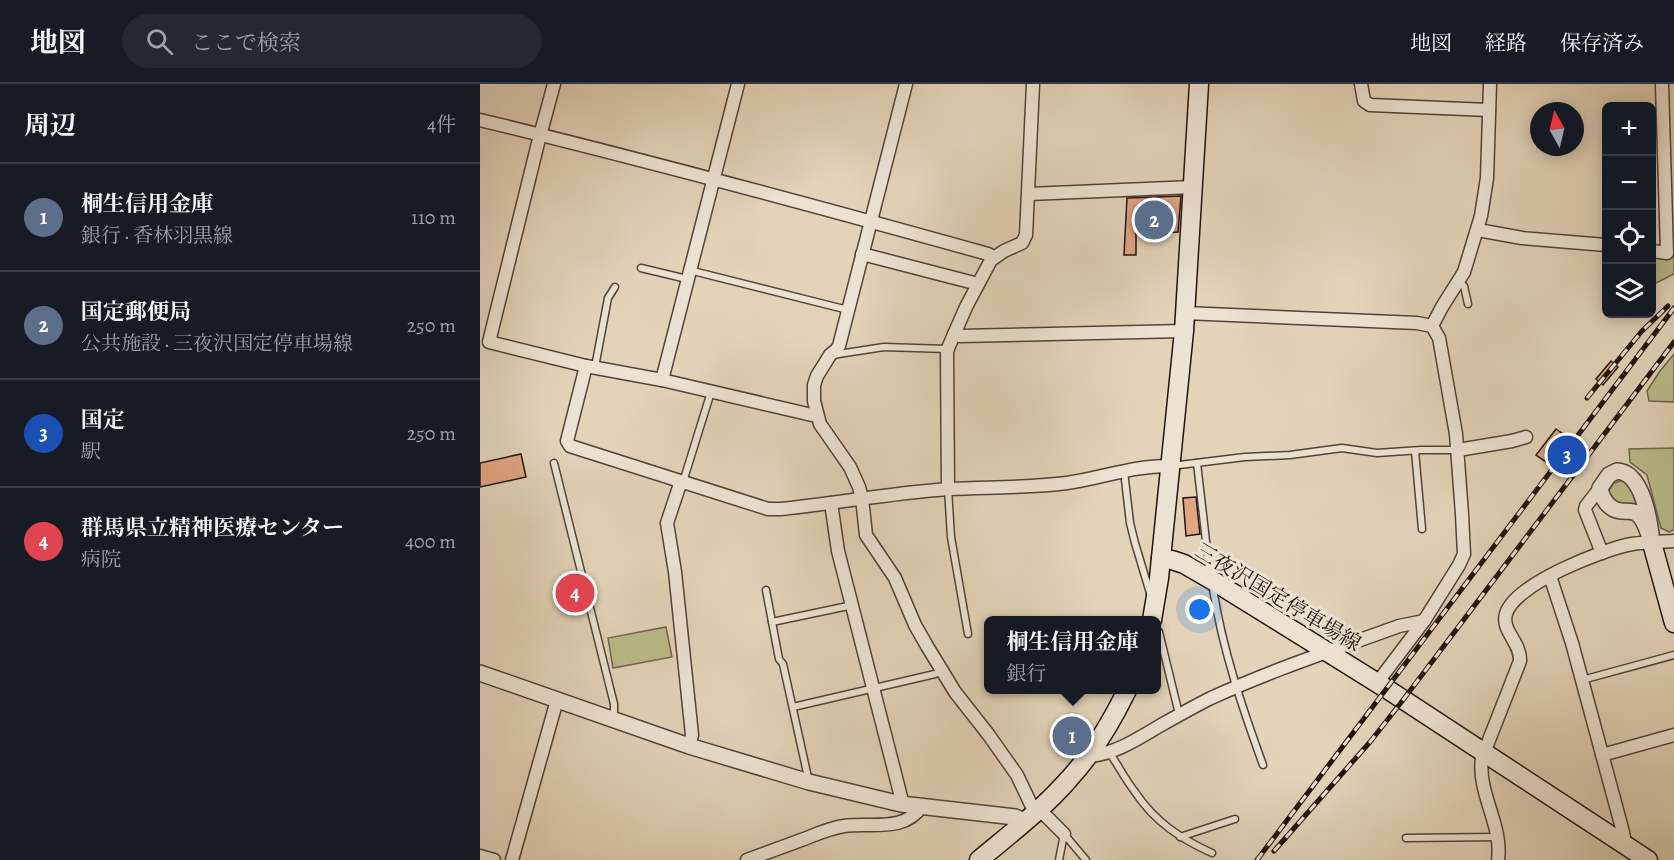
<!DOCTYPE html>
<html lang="ja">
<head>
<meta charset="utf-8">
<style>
	body { margin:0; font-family:Alegreya,"Noto Serif JP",serif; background:#242831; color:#f1f3f6 }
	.controls { position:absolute; right:18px; top:18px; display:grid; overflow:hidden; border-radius:9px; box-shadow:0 3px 15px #0003 }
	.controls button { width:54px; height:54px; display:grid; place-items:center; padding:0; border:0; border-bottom:2px solid #363941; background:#171b24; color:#f1f3f6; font:30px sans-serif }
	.compass { position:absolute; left:1050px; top:18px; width:54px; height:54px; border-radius:50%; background:#171b24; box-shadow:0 3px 15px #0003; rotate:352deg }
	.you { position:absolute; left:720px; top:526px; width:21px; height:21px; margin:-15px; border:4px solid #fff; border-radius:50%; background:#1a73e8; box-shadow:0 0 0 9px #1a73e833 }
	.badge { display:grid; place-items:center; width:39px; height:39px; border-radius:50%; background:#0b8043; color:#fff; font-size:20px; font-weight:700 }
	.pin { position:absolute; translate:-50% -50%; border:3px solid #fff; box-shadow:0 2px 6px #0006 }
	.popup { position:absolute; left:504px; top:532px; width:177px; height:78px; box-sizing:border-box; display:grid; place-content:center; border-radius:9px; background:#171b24; filter:drop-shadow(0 2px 4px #0005); font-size:20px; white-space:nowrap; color:#9ea1a6 }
	.popup b { font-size:22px; color:#f1f3f6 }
	.popup::after { content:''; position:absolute; left:50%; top:100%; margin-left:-12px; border:12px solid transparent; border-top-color:#171b24 }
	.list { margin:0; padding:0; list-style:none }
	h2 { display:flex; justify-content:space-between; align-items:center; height:78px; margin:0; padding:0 24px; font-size:26px }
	h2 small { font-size:20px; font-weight:400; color:#9ea1a6 }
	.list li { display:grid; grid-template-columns:39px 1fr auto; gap:18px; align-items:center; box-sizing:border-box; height:108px; padding:0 24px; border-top:2px solid #363941 }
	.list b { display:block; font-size:22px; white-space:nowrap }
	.list p { margin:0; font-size:20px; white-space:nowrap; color:#9ea1a6 }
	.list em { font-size:20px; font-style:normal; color:#9ea1a6 }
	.icon { flex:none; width:33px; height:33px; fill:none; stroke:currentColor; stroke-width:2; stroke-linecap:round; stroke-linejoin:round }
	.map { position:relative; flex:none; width:1194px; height:776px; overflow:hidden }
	header { display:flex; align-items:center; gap:36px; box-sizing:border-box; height:84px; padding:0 30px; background:#171b24; border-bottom:2px solid #363941 }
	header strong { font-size:28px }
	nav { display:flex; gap:33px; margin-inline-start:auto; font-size:21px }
	.search { width:420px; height:54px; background:#242831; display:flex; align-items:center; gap:15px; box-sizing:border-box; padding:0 21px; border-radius:33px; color:#9ea1a6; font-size:22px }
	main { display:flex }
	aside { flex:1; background:#171b24 }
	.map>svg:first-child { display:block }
</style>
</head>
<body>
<header>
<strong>地図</strong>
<div class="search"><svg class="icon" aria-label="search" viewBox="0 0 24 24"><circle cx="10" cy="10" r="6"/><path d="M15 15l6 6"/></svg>ここで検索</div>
<nav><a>地図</a><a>経路</a><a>保存済み</a></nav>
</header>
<main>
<aside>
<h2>周辺<small>4件</small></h2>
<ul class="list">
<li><span class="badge" style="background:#5c6f8a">1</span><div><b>桐生信用金庫</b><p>銀行 · 香林羽黒線</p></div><em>110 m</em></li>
<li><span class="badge" style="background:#5c6f8a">2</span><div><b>国定郵便局</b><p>公共施設 · 三夜沢国定停車場線</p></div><em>250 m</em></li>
<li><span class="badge" style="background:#1a4fb4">3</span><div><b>国定</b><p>駅</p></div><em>250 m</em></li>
<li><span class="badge" style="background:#e0444e">4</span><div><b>群馬県立精神医療センター</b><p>病院</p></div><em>400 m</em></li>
</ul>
</aside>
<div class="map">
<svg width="1194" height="776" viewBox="0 0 1194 776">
	<rect width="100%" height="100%" fill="#e3d3b9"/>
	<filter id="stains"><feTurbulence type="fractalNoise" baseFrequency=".00333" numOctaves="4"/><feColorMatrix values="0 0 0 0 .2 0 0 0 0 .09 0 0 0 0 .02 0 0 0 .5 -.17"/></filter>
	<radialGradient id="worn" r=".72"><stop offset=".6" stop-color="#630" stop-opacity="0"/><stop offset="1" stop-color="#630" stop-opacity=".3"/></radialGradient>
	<!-- green -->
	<g fill="#babb8b" stroke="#6e674c" stroke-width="1.5">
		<path d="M1172 170 1194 173V190L1172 201Z"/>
		<path d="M1194 270V318L1169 317 1167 307 1180 287Z"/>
		<path d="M1194 364V446L1189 448 1181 444 1167 391 1150 378 1149 365Z"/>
		<path d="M1144 396 1151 401 1158 422 1140 421 1129 413V406L1134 399Z"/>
		<path d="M186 543 192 573 133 584 128 554Z"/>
	</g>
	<!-- building -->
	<g fill="#e2a583" stroke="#21130d" stroke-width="1.5">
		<path d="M701 112 698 148 677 149 676 137 656 138V171H644L647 114Z"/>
		<path d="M1131 277 1138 283 1123 301 1116 295Z"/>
		<path d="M1076 345 1086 352 1066 378 1056 371Z"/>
		<path d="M41 370 46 393 0 403V379Z"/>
		<path d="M716 413 720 450 706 452 703 414Z"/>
	</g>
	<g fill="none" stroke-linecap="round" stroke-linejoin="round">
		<defs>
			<g id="service">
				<path d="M161 184 207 195"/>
				<path d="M209 186 368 226"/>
				<path d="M979 197 984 202 988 220"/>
				<path d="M352 271 404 263 467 265"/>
				<path d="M115 283 128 214 135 203"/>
				<path d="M935 367 942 445"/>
				<path d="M74 379 134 620V628L132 635"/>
				<path d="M717 379 729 483 727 490"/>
				<path d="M691 382 765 373 810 371 862 364 897 369 941 366H978"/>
				<path d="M644 387 650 439 655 459 670 509"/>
				<path d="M203 398 231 308"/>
				<path d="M468 405 471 453 488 550"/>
				<path d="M734 502 733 505C743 567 762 623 783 681"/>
				<path d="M286 506 299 575 303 580 329 698"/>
				<path d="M292 538 373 521"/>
				<path d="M676 545 679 548 699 630"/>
				<path d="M1102 596 1194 571"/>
				<path d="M313 623 455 590 462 587"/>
				<path d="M629 668C638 681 645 695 655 708 675 738 701 755 732 769"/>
				<path d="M700 753 755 735"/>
				<path d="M926 754 1017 753"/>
				<path d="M579 776 584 750 606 776"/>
			</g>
			<g id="minor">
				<path d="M74 0 58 59 9 258 106 282 182 296 332 331 337 330"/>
				<path d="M426 0 359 262 356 266 350 271 337 292 334 301V317L340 340 370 383 379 403 382 414 386 451 415 494 435 541 447 562 475 608 508 650 537 691 555 729"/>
				<path d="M881 0 884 17 890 21 1009 26"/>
				<path d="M0 36C170 77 339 123 508 170L514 173"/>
				<path d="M549 110 713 103"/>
				<path d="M998 146 1042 154 1126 161"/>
				<path d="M1172 167 1187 169 1182 0"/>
				<path d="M382 170 498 200"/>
				<path d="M705 229 937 239 952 242 959 254 961 265 976 350 982 430 984 470 979 481 944 537 897 599"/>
				<path d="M952 242 962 223 984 188 1001 132 1007 94 1010 0"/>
				<path d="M474 250 480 252C555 251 629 248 704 247"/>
				<path d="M106 282 87 357 90 362 288 425H301C357 419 412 409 469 405 508 403 548 404 587 399 622 394 655 381 691 382"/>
				<path d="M182 296 258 0"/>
				<path d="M978 366 1032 357 1046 353"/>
				<path d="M203 398 199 403 187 439 195 488 212 651 209 662"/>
				<path d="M1120 404 1106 422 1105 426 1122 469"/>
				<path d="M468 405 467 268 469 262 486 223 511 176 524 167 542 159 546 151 553 0"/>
				<path d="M351 419 358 467 421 713V720"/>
				<path d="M1070 492 1092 559 1143 748 1144 754 1143 761"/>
				<path d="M1122 671 1194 651"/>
				<path d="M608 672C635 671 660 653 683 640 699 631 715 622 731 614 792 586 856 565 919 542L944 537"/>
				<path d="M559 725 584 750"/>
				<path d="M0 772 14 776"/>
				<path d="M32 776 77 616"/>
				<path d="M267 776C286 769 305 762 324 755 337 750 350 744 364 742 391 738 424 749 442 722"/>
				<path d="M1018 776C1023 741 997 709 1002 674L1040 577C1041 558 1021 547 1026 530 1034 500 1124 465 1152 460 1166 458 1180 458 1194 457"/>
			</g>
			<g id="tertiary">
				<path d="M1137 387C1163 388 1170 438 1172 459 1168 450 1165 434 1156 429 1151 426 1146 428 1141 427 1129 426 1122 415 1120 404L1129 391Z"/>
				<path d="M0 589 209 662 329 698 421 720 535 733 545 737"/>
			</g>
			<g id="secondary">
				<path d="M1172 459 1194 539"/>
				<path d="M681 474 692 476 704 480 735 498 907 605 1168 776"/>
				<path d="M672 536 679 494 704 247 719 0"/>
				<path d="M499 776C530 750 563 725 589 695 613 669 632 637 647 606"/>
			</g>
		</defs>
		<!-- service casing -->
		<use href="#service" stroke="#524338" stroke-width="9"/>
		<!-- minor casing -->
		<use href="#minor" stroke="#524338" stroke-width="15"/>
		<!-- tertiary casing -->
		<use href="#tertiary" stroke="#524338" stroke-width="18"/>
		<!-- secondary casing -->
		<use href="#secondary" stroke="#21130d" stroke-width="21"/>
		<!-- service -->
		<use href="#service" stroke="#ede2d2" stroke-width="6"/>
		<!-- minor -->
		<use href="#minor" stroke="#ede2d2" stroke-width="12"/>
		<!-- tertiary -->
		<use href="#tertiary" stroke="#ede2d2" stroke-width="15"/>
		<!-- secondary -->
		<use href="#secondary" stroke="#ede2d2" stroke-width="18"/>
		<defs>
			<g id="rail">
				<path d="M1107 314 1162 247 1188 222"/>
				<path d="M794 767 890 658 923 616 1194 258"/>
				<path d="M777 776 1194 224"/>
			</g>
		</defs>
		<!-- rail casing -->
		<use href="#rail" stroke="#21130d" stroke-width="5"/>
		<!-- rail -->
		<use href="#rail" stroke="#ede2d2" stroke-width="3" stroke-dasharray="9" stroke-linecap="butt"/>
	</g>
	<g text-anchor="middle" stroke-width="6" stroke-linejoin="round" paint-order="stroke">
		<!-- street labels -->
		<g font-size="21" fill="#21130d" stroke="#ede2d2">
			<text transform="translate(798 513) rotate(31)" y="7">三夜沢国定停車場線</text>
		</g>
	</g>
	<rect width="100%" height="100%" filter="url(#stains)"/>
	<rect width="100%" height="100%" fill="url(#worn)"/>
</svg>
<div class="controls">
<button>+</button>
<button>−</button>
<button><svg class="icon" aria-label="locate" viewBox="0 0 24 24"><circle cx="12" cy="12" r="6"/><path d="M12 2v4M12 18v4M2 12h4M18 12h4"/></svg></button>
<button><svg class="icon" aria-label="layers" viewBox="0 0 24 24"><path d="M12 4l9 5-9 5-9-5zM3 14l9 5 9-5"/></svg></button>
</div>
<svg class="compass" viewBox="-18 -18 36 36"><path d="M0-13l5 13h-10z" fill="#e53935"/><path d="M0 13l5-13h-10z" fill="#9ea1a6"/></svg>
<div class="you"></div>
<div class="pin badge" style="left:592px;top:652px;background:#5c6f8a">1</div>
<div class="popup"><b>桐生信用金庫</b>銀行</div>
<div class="pin badge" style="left:674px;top:136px;background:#5c6f8a">2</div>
<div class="pin badge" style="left:1087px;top:371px;background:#1a4fb4">3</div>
<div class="pin badge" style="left:95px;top:509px;background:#e0444e">4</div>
</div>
</main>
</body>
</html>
